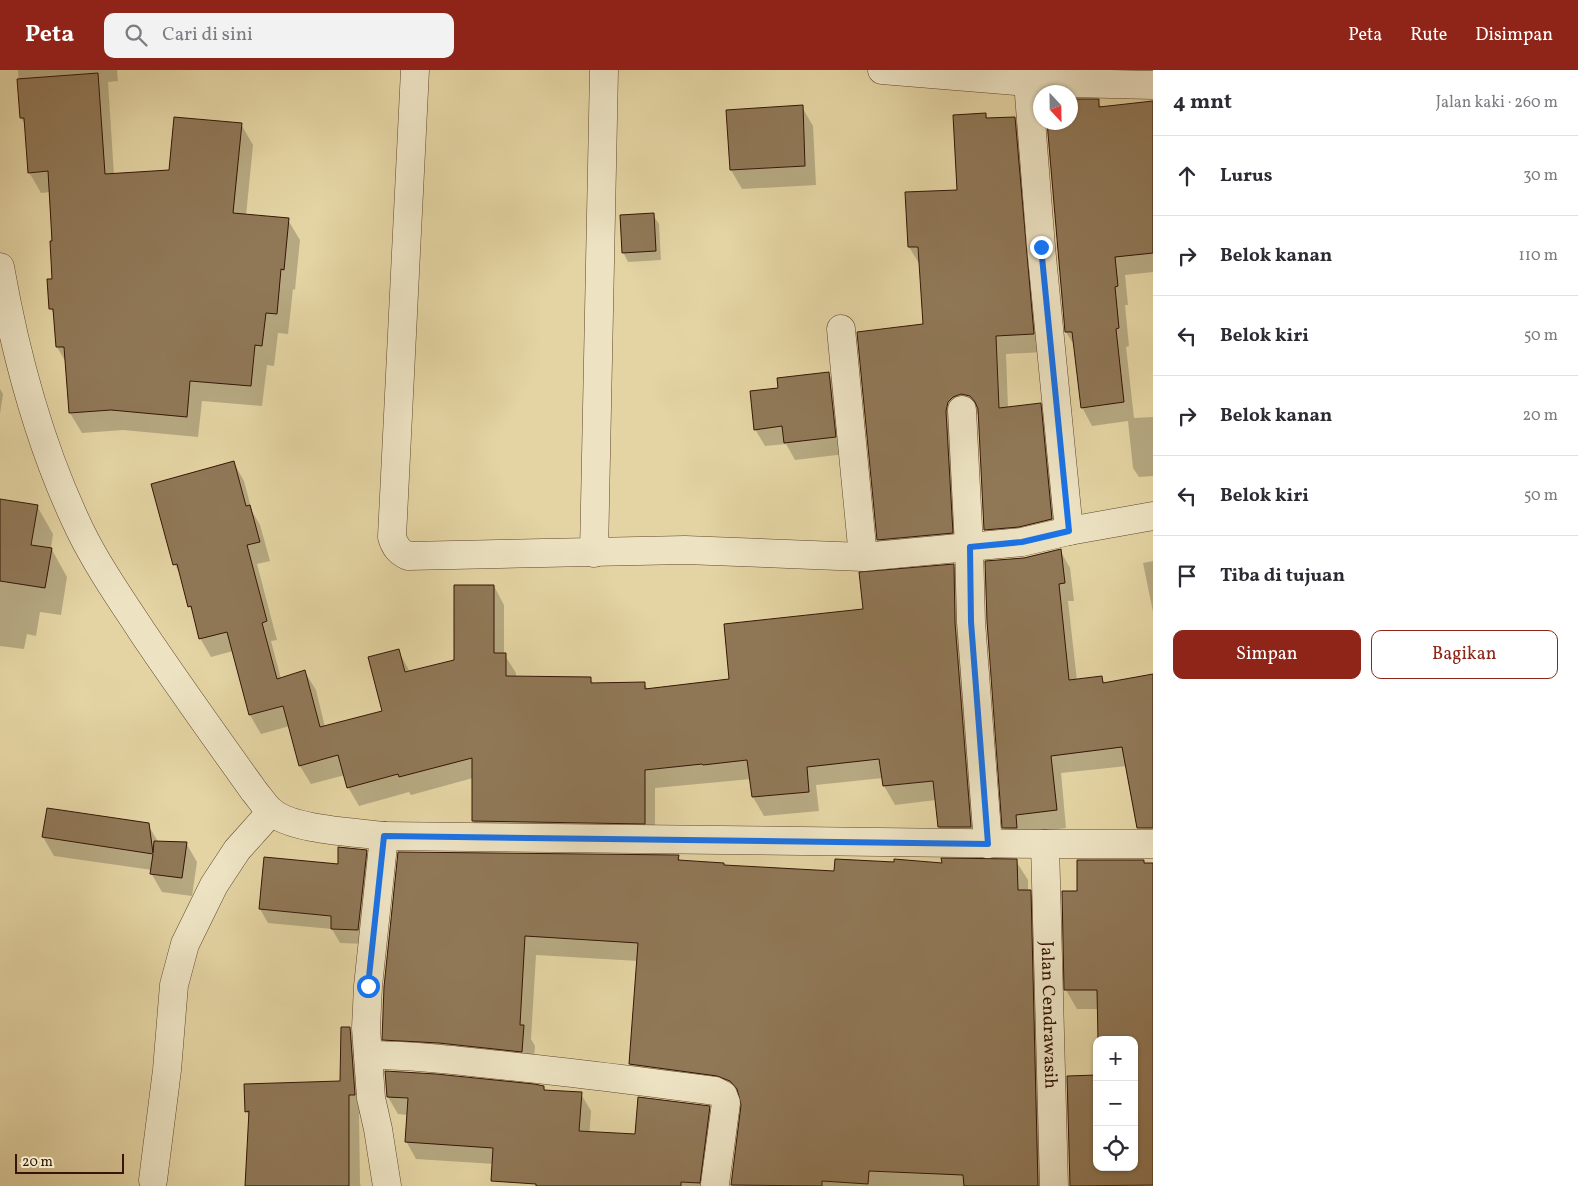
<!DOCTYPE html>
<html lang="id">
<head>
<meta charset="utf-8">
<style>
	body { margin:0; font-family:Vollkorn,serif; background:#f2f2f3; color:#2b2b33 }
	.controls { position:absolute; right:15px; bottom:15px; display:grid; overflow:hidden; border-radius:10px; box-shadow:0 1px 4px #0004 }
	.controls button { width:45px; height:45px; display:grid; place-items:center; padding:0; border:0; border-bottom:1px solid #e1e1e2; background:#fff; color:#2b2b33; font:25px sans-serif }
	.compass { position:absolute; left:1033px; top:15px; width:45px; height:45px; border-radius:50%; background:#fff; box-shadow:0 1px 4px #0004; rotate:158deg }
	.scale { position:absolute; left:15px; bottom:12px; width:109px; box-sizing:border-box; padding-left:5px; border:2px solid #351505; border-top:0; font-size:14px; line-height:18px; white-space:nowrap; color:#351505; -webkit-text-stroke:4px #ede3c3; paint-order:stroke }
	.stop { position:absolute; width:15px; height:15px; margin:-11px; border:4px solid #1a73e8; border-radius:50%; background:#fff }
	.stop.end { background:#1a73e8; border-color:#fff; box-shadow:0 1px 5px #0008 }
	.list { margin:0; padding:0; list-style:none }
	h2 { display:flex; justify-content:space-between; align-items:center; height:65px; margin:0; padding:0 20px; font-size:21px }
	h2 small { font-size:16px; font-weight:400; color:#7c7c81 }
	.list li { display:grid; grid-template-columns:32px 1fr auto; gap:15px; align-items:center; box-sizing:border-box; height:80px; padding:0 20px; border-top:1px solid #e1e1e2 }
	.list b { display:block; font-size:19px; white-space:nowrap }
	.list em { font-size:16px; font-style:normal; color:#7c7c81 }
	.actions { display:flex; gap:10px; padding:15px 20px }
	.actions a { flex:1; padding:11px 0; border:1px solid #8f2418; border-radius:10px; text-align:center; font-size:18px; color:#8f2418 }
	.actions .main { background:#8f2418; color:#fff }
	.icon { flex:none; width:28px; height:28px; fill:none; stroke:currentColor; stroke-width:2; stroke-linecap:round; stroke-linejoin:round }
	.map { position:relative; flex:none; width:1153px; height:1116px; overflow:hidden }
	header { display:flex; align-items:center; gap:30px; box-sizing:border-box; height:70px; padding:0 25px; background:#8f2418; color:#fff }
	header strong { font-size:24px }
	nav { display:flex; gap:28px; margin-inline-start:auto; font-size:18px }
	.search { width:350px; height:45px; background:#f2f2f3; display:flex; align-items:center; gap:12px; box-sizing:border-box; padding:0 18px; border-radius:10px; color:#7c7c81; font-size:19px }
	main { display:flex }
	aside { flex:1; background:#fff }
	.map>svg:first-child { display:block }
</style>
</head>
<body>
<header>
<strong>Peta</strong>
<div class="search"><svg class="icon" aria-label="search" viewBox="0 0 24 24"><circle cx="10" cy="10" r="6"/><path d="M15 15l6 6"/></svg>Cari di sini</div>
<nav><a>Peta</a><a>Rute</a><a>Disimpan</a></nav>
</header>
<main>
<div class="map">
<svg width="1153" height="1116" viewBox="0 0 1153 1116">
	<rect width="100%" height="100%" fill="#e4d4a3"/>
	<filter id="stains"><feTurbulence type="fractalNoise" baseFrequency=".004" numOctaves="4"/><feColorMatrix values="0 0 0 0 .2 0 0 0 0 .09 0 0 0 0 .02 0 0 0 .5 -.17"/></filter>
	<radialGradient id="worn" r=".72"><stop offset=".6" stop-color="#630" stop-opacity="0"/><stop offset="1" stop-color="#630" stop-opacity=".3"/></radialGradient>
	<!-- shadow -->
	<g fill="#0003">
		<path d="M18 0H117L118 11 108 12 114 105 170 101 241 54 253 75 246 146 288 150 300 170 295 220 293 219 288 264 278 263 274 296 267 295 262 336 202 331 198 367 123 360 82 363 70 343 67 294 57 277 55 246 51 239 49 210H53L50 122 41 123 29 102 26 56 21 48Z"/>
		<path d="M1098 31 1102 38 1153 32V202L1125 205 1128 235H1125L1129 276 1126 277 1134 348 1153 347V406L1139 407 1133 398 1128 351 1092 356 1082 337 1075 277 1066 262 1070 52Z"/>
		<path d="M802 37 813 56 816 115 742 119 731 100 728 41Z"/>
		<path d="M986 45 988 49 1014 48 1025 67 1044 282 1006 284 1008 338 1040 334 1051 353 1062 467 996 478 985 460 979 344 972 343 963 481 889 488 878 470 924 255 920 195 909 177 958 121Z"/>
		<path d="M653 145 659 154 661 190 628 192 623 182Z"/>
		<path d="M829 304 839 321 845 384 795 390 786 374 765 376 755 359 779 319Z"/>
		<path d="M0 319 3 324 0 344Z"/>
		<path d="M234 393 244 411 252 441 260 455 270 491 257 494 277 570 271 571 281 609 305 602 316 620 325 657 384 642 398 580 410 602 455 590 494 516 504 535V584L516 603V608H590L594 614H645L648 620 731 610 864 540 953 495 964 514 981 776 950 775 939 757 936 730 895 735 884 716 883 708 816 715 819 741 764 746 753 727 751 709 655 718V772L484 770 473 751V708L411 725 409 722 359 736 348 717 345 705 311 714 300 696 290 656 261 664 250 645 233 581 211 587 200 568 194 545 190 537 181 506 175 495 153 415Z"/>
		<path d="M0 430 37 436 53 464 51 478 67 507 61 545 40 542 36 566 27 564 24 579 0 576Z"/>
		<path d="M1060 480 1070 498 1074 531H1068L1077 611 1102 608 1105 614 1153 606V740L1142 742 1127 696 1061 703 1066 758 1026 763 1014 776 1004 757 1024 489Z"/>
		<path d="M1153 491V542L1143 493Z"/>
		<path d="M148 755 159 773H186L197 792 192 826 162 822 151 803 152 800 54 786 43 767Z"/>
		<path d="M366 781 374 795 366 874 340 873 332 859 268 853 260 839Z"/>
		<path d="M678 786 681 791 725 796 835 802 1016 791 1028 810V822H1030L1041 841 1048 1116H732L742 1030 729 1025 642 1013 630 994 638 891 536 885 531 969 535 976 533 1001 395 989 384 969 385 917Z"/>
		<path d="M1143 791 1145 794H1153V1116H1071L1068 1007 1097 1097H1134V970L1099 939H1077L1066 920 1078 823Z"/>
		<path d="M350 959 361 978 366 1044H359L360 1114 361 1116H246L250 1048 246 1041 341 1013Z"/>
		<path d="M543 1017 546 1021 581 1024 591 1041 587 1100 416 1089 406 1071 408 1045 398 1044 388 1027Z"/>
		<path d="M709 1037 720 1057 712 1116H637Z"/>
	</g>
	<!-- building -->
	<g fill="#907857" stroke="#351505">
		<path d="M98 3 105 104 169 100 174 47 242 53 233 143 289 148 284 200 281 199 277 244 266 243 262 276 255 275 251 316 190 311 187 347 111 340 69 343 64 277H56L53 239H49L47 209H52L50 171H52L48 101 28 103 24 48H20L17 9Z"/>
		<path d="M1070 29H1099V37L1153 31V183L1115 187 1118 216 1115 217 1119 258 1116 259 1124 332 1081 338 1072 262H1065L1047 52H1070Z"/>
		<path d="M803 35 805 96 730 100 726 40Z"/>
		<path d="M986 43V48L1015 47 1034 264 996 266 999 338 1041 333 1052 449 1019 457 984 460 978 339 975 332 970 326 961 324 953 327 948 332 946 341 953 463 877 470 857 262 923 254 918 177H908L905 122 957 120 953 45Z"/>
		<path d="M654 143 656 181 622 183 620 145Z"/>
		<path d="M829 302 836 367 784 373 782 356 754 360 750 321 778 318 777 308Z"/>
		<path d="M234 391 246 436 250 435 260 472 247 475 267 551 262 553 277 609 305 600 320 657 382 641 368 587 399 579 405 602 454 590V515H494V583H506V606L591 607V613L645 612V619L729 609 724 554 863 539 859 502 954 494 955 553 971 757H938L933 711 883 716 879 689 807 697 809 722 752 727 747 690 703 695 702 694 645 700V754L472 751V688L399 707 398 704 347 718 338 685 299 696 283 636 249 645 227 562 199 569 191 536 188 537 177 494 173 495 151 414Z"/>
		<path d="M0 429 38 435 31 475 52 478 45 518 0 511Z"/>
		<path d="M1061 479 1065 513 1059 514 1069 610 1102 606 1103 613 1153 604V758H1137L1122 677 1051 686 1057 740 1016 745 1017 758H1002L987 551 985 491 1024 488Z"/>
		<path d="M47 738 149 753 153 783 154 771 187 772 182 808 150 804 153 784 42 767Z"/>
		<path d="M338 777 367 780 358 860 331 859V846L259 839 264 787 338 794Z"/>
		<path d="M398 782 679 785 678 790 724 793V795L834 801 835 789 894 792V789L942 793 941 788 1017 789 1018 820H1031L1038 1116H964L963 1105 869 1101 868 1114 822 1111V1116L731 1115 741 1035 737 1019 730 1011 717 1006 629 994 638 873 525 866 520 955H524L522 982 439 973 382 970 384 917Z"/>
		<path d="M1077 790H1144V793H1153V1115L1070 1116 1067 1006 1097 1005V1097H1134V970H1098L1097 920H1064L1062 821H1077Z"/>
		<path d="M341 957H350L355 1025H349V1116H245L249 1041 245 1042 244 1014 340 1011Z"/>
		<path d="M385 1001 436 1004 534 1014 544 1016V1020L582 1022 579 1061 635 1064 638 1027 710 1036 700 1113 681 1112V1116H536V1114L491 1111 493 1078 405 1072 408 1028 387 1027Z"/>
	</g>
	<g fill="none" stroke-linecap="round" stroke-linejoin="round">
		<defs>
			<g id="minor">
				<path d="M415 0 392 467C395 477 399 482 408 486L685 480 863 487 1022 472 1069 461 1153 446"/>
				<path d="M882 0 1028 12 1153 15"/>
				<path d="M1028 12 1041 177 1069 461"/>
				<path d="M0 197C16 288 40 377 80 460 97 495 120 528 141 560 178 615 216 668 254 721 260 728 265 737 272 742 293 760 355 762 384 766L1045 774H1153"/>
				<path d="M841 259 863 487"/>
				<path d="M962 340 969 477 971 552 988 774"/>
				<path d="M594 483 604 0"/>
				<path d="M384 766 368 916 366 958 371 1028 378 1059 387 1116"/>
				<path id="s1" d="M1045 774 1054 1116"/>
				<path d="M368 985C414 985 461 991 508 996 577 1003 646 1012 715 1021L723 1025 726 1033 715 1114"/>
				<path d="M153 1110 167 1000 174 915 185 874 214 815 237 780 271 742"/>
			</g>
		</defs>
		<!-- minor casing -->
		<use href="#minor" stroke="#61452c" stroke-width="29"/>
		<!-- minor -->
		<use href="#minor" stroke="#ede3c3" stroke-width="28"/>
	</g>
	<g fill="none" stroke-linecap="round" stroke-linejoin="round">
		<!-- route -->
		<path stroke="#1a73e8" stroke-width="6" d="M368 916 384 766 988 774 971 552 970 477 1022 472 1069 461 1041 177"/>
	</g>
	<g text-anchor="middle" stroke-width="4.5" stroke-linejoin="round" paint-order="stroke">
		<!-- street labels -->
		<g font-size="18" fill="#351505" stroke="#ede3c3">
			<text dy="6" stroke="none"><textPath href="#s1" startOffset="171">Jalan Cendrawasih</textPath></text>
		</g>
	</g>
	<rect width="100%" height="100%" filter="url(#stains)"/>
	<rect width="100%" height="100%" fill="url(#worn)"/>
</svg>
<div class="controls">
<button>+</button>
<button>−</button>
<button><svg class="icon" aria-label="locate" viewBox="0 0 24 24"><circle cx="12" cy="12" r="6"/><path d="M12 2v4M12 18v4M2 12h4M18 12h4"/></svg></button>
</div>
<svg class="compass" viewBox="-18 -18 36 36"><path d="M0-13l5 13h-10z" fill="#e53935"/><path d="M0 13l5-13h-10z" fill="#7c7c81"/></svg>
<div class="scale">20 m</div>
<div class="stop" style="left:368px;top:916px"></div>
<div class="stop end" style="left:1041px;top:177px"></div>
</div>
<aside>
<h2>4 mnt<small>Jalan kaki · 260 m</small></h2>
<ul class="list">
<li><svg class="icon" aria-label="ahead" viewBox="0 0 24 24"><path d="M12 20V5M6 11l6-6 6 6"/></svg><div><b>Lurus</b></div><em>30 m</em></li>
<li><svg class="icon" aria-label="right" viewBox="0 0 24 24"><path d="M7 20v-9h11M14 6l5 5-5 5"/></svg><div><b>Belok kanan</b></div><em>110 m</em></li>
<li><svg class="icon" aria-label="left" viewBox="0 0 24 24"><path d="M17 20v-9H6M10 6l-5 5 5 5"/></svg><div><b>Belok kiri</b></div><em>50 m</em></li>
<li><svg class="icon" aria-label="right" viewBox="0 0 24 24"><path d="M7 20v-9h11M14 6l5 5-5 5"/></svg><div><b>Belok kanan</b></div><em>20 m</em></li>
<li><svg class="icon" aria-label="left" viewBox="0 0 24 24"><path d="M17 20v-9H6M10 6l-5 5 5 5"/></svg><div><b>Belok kiri</b></div><em>50 m</em></li>
<li><svg class="icon" aria-label="arrive" viewBox="0 0 24 24"><path d="M6 21V4h12l-3 4 3 4H6"/></svg><div><b>Tiba di tujuan</b></div></li>
</ul>
<div class="actions"><a class="main">Simpan</a><a>Bagikan</a></div>
</aside>
</main>
</body>
</html>
